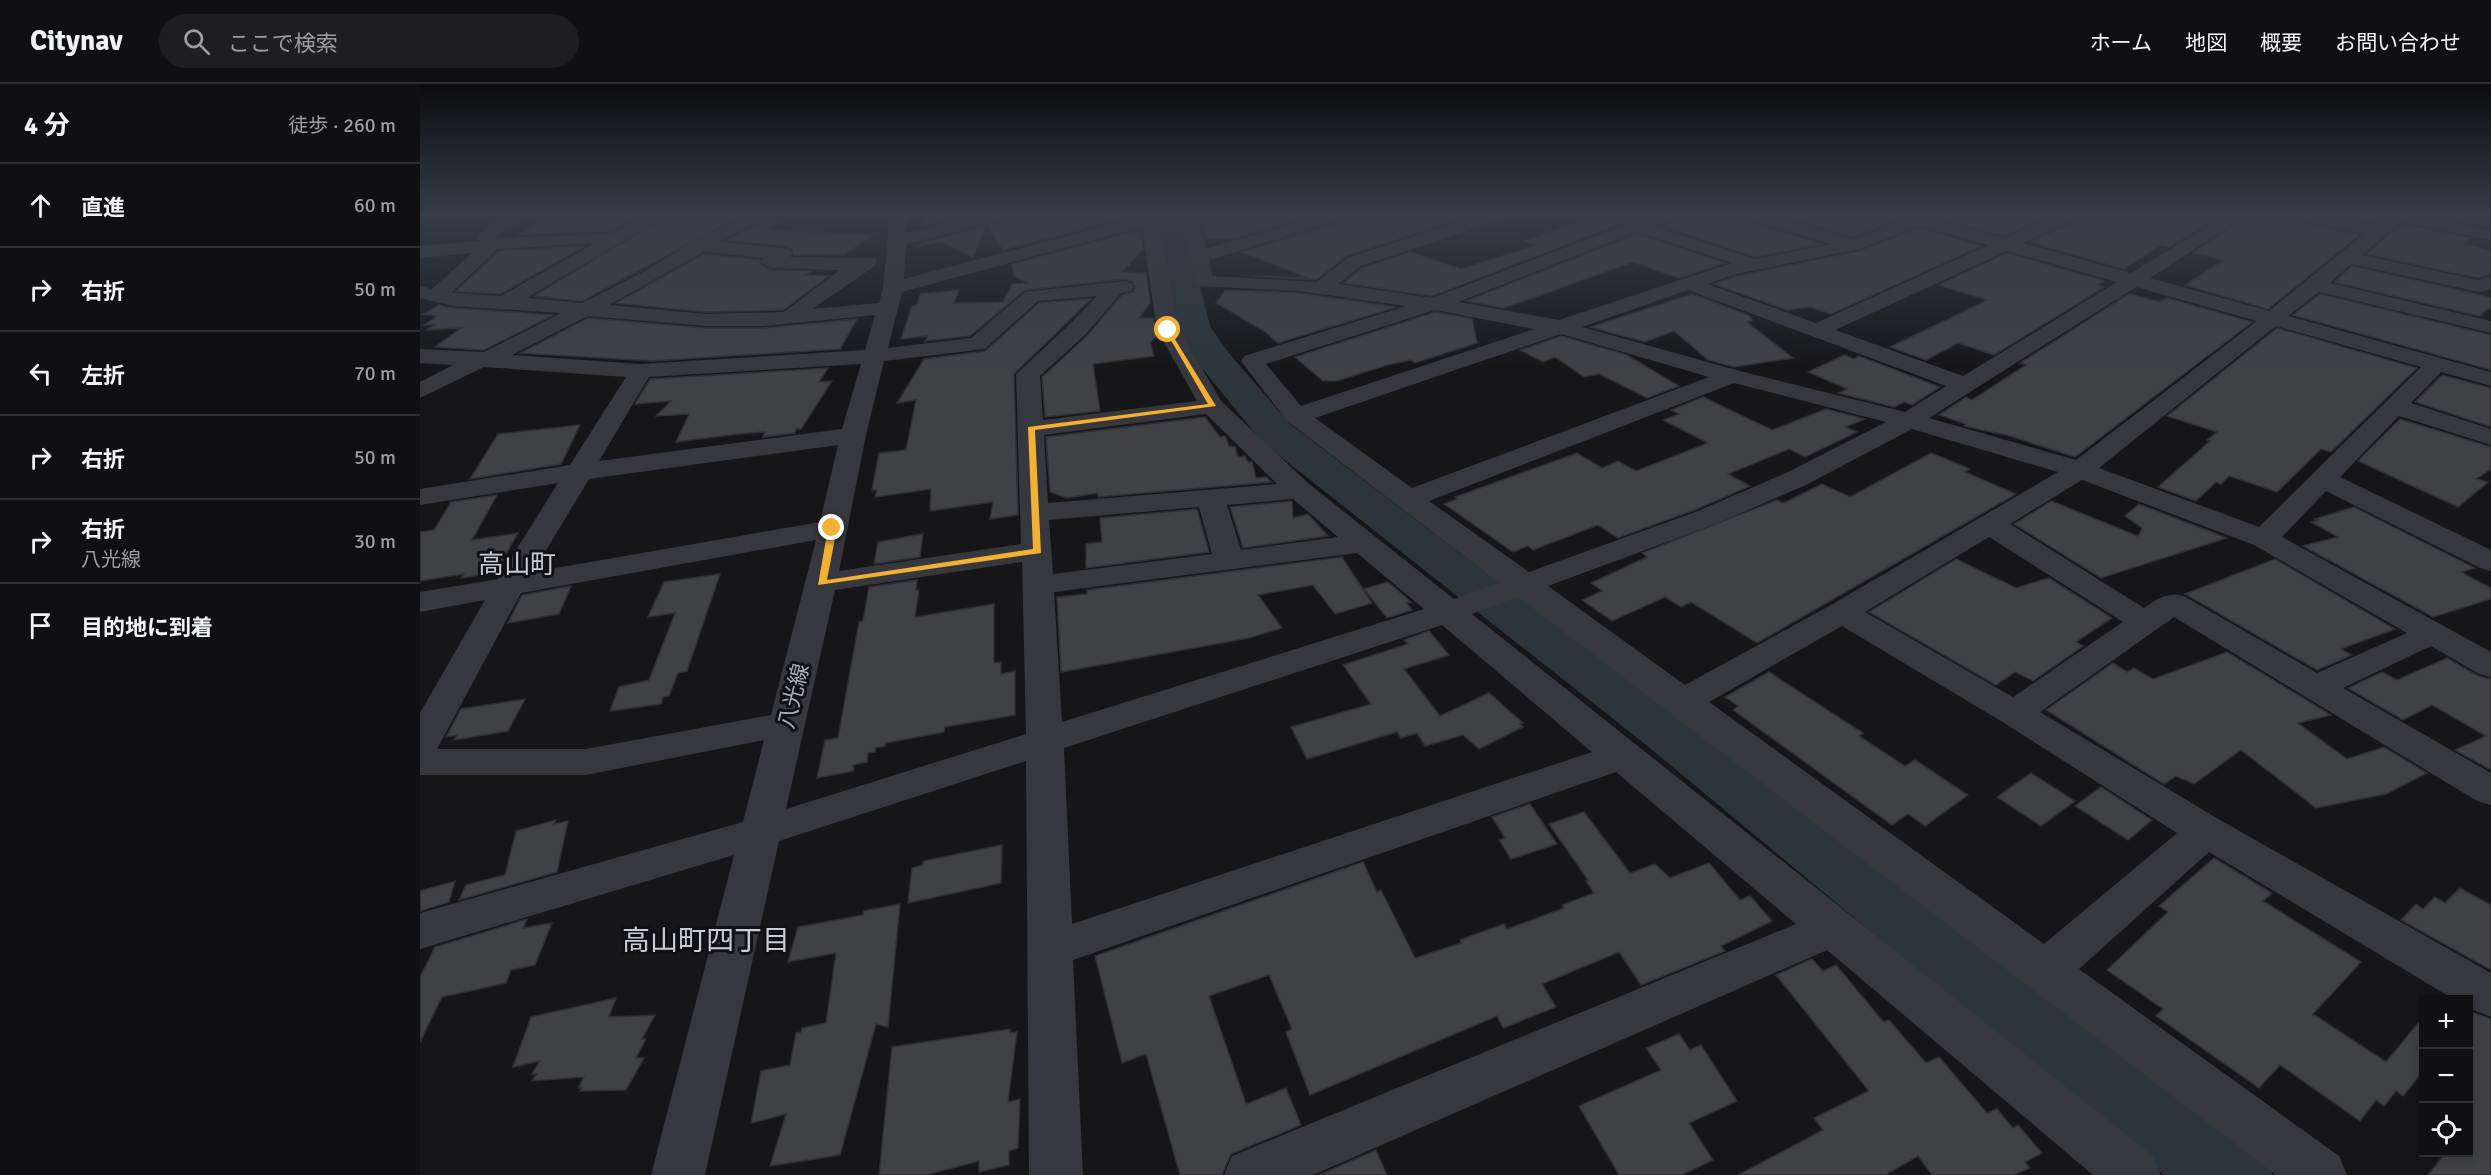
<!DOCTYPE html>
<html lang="ja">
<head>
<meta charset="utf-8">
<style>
	body { margin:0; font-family:Signika,"Noto Sans JP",sans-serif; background:#1e1e20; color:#f1f3f6 }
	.controls { position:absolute; right:18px; bottom:18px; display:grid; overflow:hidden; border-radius:0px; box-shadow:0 3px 9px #0003 }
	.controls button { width:54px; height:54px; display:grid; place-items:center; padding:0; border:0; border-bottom:2px solid #303032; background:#101012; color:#f1f3f6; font:30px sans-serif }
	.stop { position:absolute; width:18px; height:18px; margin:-14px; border:4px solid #f2b134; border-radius:50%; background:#fff }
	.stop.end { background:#f2b134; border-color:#fff; box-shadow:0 2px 6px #0008 }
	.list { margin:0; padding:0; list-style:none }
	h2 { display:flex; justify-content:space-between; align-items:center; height:78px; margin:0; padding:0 24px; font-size:26px }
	h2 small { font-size:20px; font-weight:400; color:#9c9d9f }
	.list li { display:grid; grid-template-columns:39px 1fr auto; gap:18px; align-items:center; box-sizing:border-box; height:84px; padding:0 24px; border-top:2px solid #303032 }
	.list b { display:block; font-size:22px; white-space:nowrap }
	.list p { margin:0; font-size:20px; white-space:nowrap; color:#9c9d9f }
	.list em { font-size:20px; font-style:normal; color:#9c9d9f }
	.icon { flex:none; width:33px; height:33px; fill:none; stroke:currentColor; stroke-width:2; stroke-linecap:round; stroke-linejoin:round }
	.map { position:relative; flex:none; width:2071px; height:1091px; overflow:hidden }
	header { display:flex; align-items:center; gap:36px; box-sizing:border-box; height:84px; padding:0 30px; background:#101012; border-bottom:2px solid #303032 }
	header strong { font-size:28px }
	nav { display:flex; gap:33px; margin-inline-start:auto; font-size:21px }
	.search { width:420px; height:54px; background:#1e1e20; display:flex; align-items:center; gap:15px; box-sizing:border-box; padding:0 21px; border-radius:33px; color:#9c9d9f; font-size:22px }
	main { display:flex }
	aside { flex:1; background:#101012 }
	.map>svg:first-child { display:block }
</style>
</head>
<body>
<header>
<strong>Citynav</strong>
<div class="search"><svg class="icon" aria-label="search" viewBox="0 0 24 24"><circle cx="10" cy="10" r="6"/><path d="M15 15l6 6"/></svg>ここで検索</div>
<nav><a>ホーム</a><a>地図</a><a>概要</a><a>お問い合わせ</a></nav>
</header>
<main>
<aside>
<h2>4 分<small>徒歩 · 260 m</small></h2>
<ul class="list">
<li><svg class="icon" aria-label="ahead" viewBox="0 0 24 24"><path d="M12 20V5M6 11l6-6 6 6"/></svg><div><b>直進</b></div><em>60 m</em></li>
<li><svg class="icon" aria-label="right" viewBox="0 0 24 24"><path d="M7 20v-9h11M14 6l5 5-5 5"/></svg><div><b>右折</b></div><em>50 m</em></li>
<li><svg class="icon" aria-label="left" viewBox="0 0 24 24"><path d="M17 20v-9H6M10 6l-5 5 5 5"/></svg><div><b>左折</b></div><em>70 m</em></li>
<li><svg class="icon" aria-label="right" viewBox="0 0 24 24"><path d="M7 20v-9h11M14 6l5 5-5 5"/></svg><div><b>右折</b></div><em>50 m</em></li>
<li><svg class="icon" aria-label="right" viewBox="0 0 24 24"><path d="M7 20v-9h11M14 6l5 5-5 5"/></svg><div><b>右折</b><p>八光線</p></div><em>30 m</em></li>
<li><svg class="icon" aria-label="arrive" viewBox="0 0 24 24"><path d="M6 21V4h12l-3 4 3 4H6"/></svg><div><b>目的地に到着</b></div></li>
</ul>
</aside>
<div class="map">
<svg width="2071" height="1091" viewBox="0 0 2071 1091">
	<rect width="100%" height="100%" fill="#161618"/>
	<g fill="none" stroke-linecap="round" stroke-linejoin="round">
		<!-- river -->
		<path fill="#2c353c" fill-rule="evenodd" d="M735 131H763L790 242 808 268 870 340 1062 486 1267 632 1840 1061 1853 1091H1744L1225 660 842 358 781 283 756 242Z"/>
	</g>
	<!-- building -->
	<g fill="#404145" stroke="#303034" stroke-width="1.5">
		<path d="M129 131H221L192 147 98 151Z"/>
		<path d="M249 131 316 134 162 217 114 212Z"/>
		<path d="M502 131H528L527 137 502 143Z"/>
		<path d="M593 131H717L583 166 567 142 588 137Z"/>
		<path d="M780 131H893L817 154 787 155Z"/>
		<path d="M930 131H1046V133L926 172 896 196 835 192 889 194 822 168 926 137Z"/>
		<path d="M1177 131H1225L1216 135 1202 134 1200 140 1012 212 924 199 942 184 990 168 1041 185 1117 161 1105 157Z"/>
		<path d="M1258 131H1321L1325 137 1402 160 1336 173 1241 142 1254 137Z"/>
		<path d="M1358 131H1473L1475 137 1433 153Z"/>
		<path d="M1517 131H1631L1584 152 1516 134Z"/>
		<path d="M1661 131H1770L1793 136 1749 163 1741 161 1704 185 1610 158 1657 137Z"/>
		<path d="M1829 131H1866L1877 138 1939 151 1848 225 1765 201 1804 176 1773 169Z"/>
		<path d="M1914 131H1964L1954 139Z"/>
		<path d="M2008 131H2030L2071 140 2067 143Z"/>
		<path d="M339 136 360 138 344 146 454 151 423 171H374L372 165 364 162 307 156 335 142Z"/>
		<path d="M1981 140 2051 154 2042 160 2071 167V190L2058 194 1947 170Z"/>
		<path d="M566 142 553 173 520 157 501 162V159Z"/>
		<path d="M1499 144 1561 162 1411 230 1390 223 1367 226 1294 200 1317 192 1440 167Z"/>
		<path d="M720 146 723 165 702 188 726 189 730 219 719 234H733L738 252 730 258 734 272 673 280 680 327 625 333 622 293 667 252 702 211 713 208 716 203 712 197 704 195 605 206 550 252 505 257 508 252 481 255 492 222 497 221 500 210 539 206 534 219 583 218 592 200 608 199 594 192 592 180Z"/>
		<path d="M1217 150 1305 179 1259 194 1213 178 1084 224 1046 217Z"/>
		<path d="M165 162 80 210 36 207 79 167Z"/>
		<path d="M1587 169 1684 197 1676 201 1684 203 1574 271 1538 259 1506 276 1470 263 1568 216 1519 201Z"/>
		<path d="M284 170 340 176V180L350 186 392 187 385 191 409 192 363 226 286 228 196 219Z"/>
		<path d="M1932 182 2052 209 2071 214V223L2059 232 1915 198Z"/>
		<path d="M805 206 879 209 976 223 858 259 844 247 796 219Z"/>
		<path d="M1272 210 1328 231 1334 237 1327 238 1373 274 1314 283 1288 276 1254 247 1225 258 1170 243Z"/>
		<path d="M1709 210 1740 218 1747 214 1832 238 1655 373 1590 352 1544 342 1546 340 1519 331 1546 313 1552 316 1606 281 1600 279Z"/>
		<path d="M1900 210 2071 251V286L1873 231Z"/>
		<path d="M671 215 594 290 598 431 570 435 573 418 510 427 511 405 455 413 457 406H452L459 369 486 366 496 316 477 319 504 275 565 267 619 219Z"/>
		<path d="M19 221 33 224 133 231 64 266 15 263 41 244 6 246 15 241H4L17 232 3 230Z"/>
		<path d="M1015 228 1052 235 1057 259 995 279 991 276 967 281 917 297H903L875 273Z"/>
		<path d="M168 234 286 244H344L437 235 420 265 232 277 100 269Z"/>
		<path d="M1857 244 1997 284 1911 368 1901 365 1857 408 1809 392 1801 400 1796 398 1776 417 1738 403 1790 357 1787 356 1797 348 1747 332Z"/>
		<path d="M1141 252 1207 271 1259 302 1227 314 1179 290 1164 293 1135 273 1123 278 1100 266Z"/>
		<path d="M1424 271 1434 275 1439 272 1520 303 1492 321 1484 318 1474 323 1418 309 1427 305 1388 288Z"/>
		<path d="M408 284 399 298 412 297 381 345H376L375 349 343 353 345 348 318 350 256 358 269 330 236 332 251 317 215 320 230 295Z"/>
		<path d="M2022 291 2071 304V343L1995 318Z"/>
		<path d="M1283 313 1352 346 1406 325 1445 335 1425 343 1437 348 1385 373 1369 365 1308 390 1330 402 1277 425 1198 454 1178 441 1113 466 1108 462 1093 468 1024 420 1037 415 1035 413 1157 369 1182 384 1198 377 1216 387 1288 359 1243 336 1259 330 1251 326Z"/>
		<path d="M785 333 800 353 805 352 809 362 815 363 818 373 825 372 828 378H832L836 394 846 393 852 398 678 413V409L647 414 630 408 626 353Z"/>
		<path d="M1980 335 2071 363V385L2056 395 2068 398 2038 423 1938 377Z"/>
		<path d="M160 341 141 380 50 395 78 350Z"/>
		<path d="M1511 369 1550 385 1545 388 1596 410 1337 559 1271 518 1261 523 1245 513 1192 537 1162 516 1182 507 1171 499 1227 473 1222 469 1357 416 1362 419 1368 417 1402 400 1430 413Z"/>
		<path d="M77 411 52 456 98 449 75 489 41 494 44 490 0 497V448L14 446 31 418Z"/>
		<path d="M872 417 873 434 888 430 908 452 823 464 810 423Z"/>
		<path d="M1631 417 1718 452 1722 444 1705 432 1719 420 1807 454 1681 494 1594 440Z"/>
		<path d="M1934 423 2055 484 2041 488 2071 504V515L2013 533 1883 462 1918 453 1891 438 1898 436 1895 435Z"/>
		<path d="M777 425 789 468 666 484V460L682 458 680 434Z"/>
		<path d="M503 450 500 473 454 480 458 458Z"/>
		<path d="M922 473 952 519 915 530 893 501 838 511 862 544 829 554 641 588 637 513 667 510V506Z"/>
		<path d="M1536 475 1596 504 1629 494 1692 534 1656 558 1663 562 1613 597 1595 588 1576 601 1449 528Z"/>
		<path d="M1855 475 1975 545 1921 565 1932 571 1897 586 1765 510Z"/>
		<path d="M300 490 267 587 258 589 249 612 243 613 241 620 190 627 199 603 229 596 255 529 228 533 244 498Z"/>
		<path d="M497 496 496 506H499L495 533 574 520V579L581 578V590L595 587V631L525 643 524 648 466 659 465 662 455 664V668L448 669 447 678 433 681 434 687 397 694 405 656 418 654 439 538 443 537 449 503Z"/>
		<path d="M968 498 991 518 987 519 992 526 967 534 944 505Z"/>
		<path d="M151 502 139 530 88 539 102 511Z"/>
		<path d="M1009 547 1029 571 984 585 1020 632 1069 609 1103 639 1100 640 1103 643 1059 665 1043 651 1005 662 997 649 981 654 977 648 887 675 871 643 951 620 923 581 988 560 984 556Z"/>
		<path d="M1807 568 1911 631 1878 639 1927 675 1964 663 2007 689 1966 710 1896 724 1821 666 1774 700 1756 692 1744 700 1626 626 1693 579 1707 588 1714 584 1733 595Z"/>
		<path d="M2027 574 2058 592 2071 595V686L2035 666 2066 652 2012 621 1983 636 1928 604 1962 588 1977 596Z"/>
		<path d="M1349 588 1443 649 1439 652 1485 682 1495 676 1548 711 1505 742 1488 730 1472 741 1313 626 1318 622 1305 613Z"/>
		<path d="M105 615 88 647 34 656 37 651 26 653 41 625Z"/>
		<path d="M1611 689 1655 717 1621 742 1577 713Z"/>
		<path d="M1681 703 1732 736 1708 756 1655 722Z"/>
		<path d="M1110 720 1137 760 1091 775 1079 756 1085 754 1072 733Z"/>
		<path d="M1164 728 1210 789 1235 780 1250 794 1289 779 1320 816 1330 812 1352 837 1301 862 1305 867 1221 901 1199 868 1122 900 1136 923 1083 944 1077 932 890 1011 866 948 872 945 849 891 789 912 826 1020 866 1004 881 1041 811 1070 802 1091H760L726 970 702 979 675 872 943 778 957 808 961 806 995 874 1041 859 1040 856 1084 840 1087 845 1144 824 1142 821 1174 809 1166 797 1168 796 1129 740Z"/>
		<path d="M136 736 134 740 148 737 137 788 39 816 46 801 85 791 96 747Z"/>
		<path d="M582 761 581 799 488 819 492 784 503 781V777Z"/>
		<path d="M1794 774 1852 809 1843 817 1941 878 1893 930 1966 978 2004 932V986L1983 1012 1976 1007 1964 1022 1956 1016 1940 1037 1860 981 1839 1004 1736 932 1743 925 1687 886 1748 828 1739 822Z"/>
		<path d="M35 797 29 818 0 827V807Z"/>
		<path d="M2040 804 2071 821V886L1981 836 1996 820 2003 825 2015 813 2025 819Z"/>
		<path d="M480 820 468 943 456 940 420 1071 350 1082 366 1030 331 1039 341 987 370 981 376 949 381 948 382 944 406 939 416 869 368 878 378 843 443 831 444 827Z"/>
		<path d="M107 835 103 844 132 839 115 881 91 886 86 899 22 913 0 958V893L15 863Z"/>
		<path d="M1392 875 1403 887 1416 881 1456 929 1464 938 1469 936 1506 979 1519 973 1567 1029 1577 1025 1593 1044 1598 1041 1622 1069 1605 1078 1610 1084 1594 1091H1512L1498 1072 1465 1091H1318L1403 1046 1394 1034 1449 1007 1356 891Z"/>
		<path d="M196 914 189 933 235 931 222 955H226L216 974H224L206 1006 160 1007 162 1004H158L164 993 112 997 117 990H112L120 977 93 983 111 933Z"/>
		<path d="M2049 927 2071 935V1091H2008L2026 1068H2049Z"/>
		<path d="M590 945V949L597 948 588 1018 600 1015 598 1064 589 1067V1081L559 1088V1077L506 1091H459L472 963Z"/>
		<path d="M1259 950 1270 966 1281 961 1317 1017 1269 1039 1293 1076 1262 1091H1199L1159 1022 1241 986 1226 964Z"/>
		<path d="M956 1066 967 1091H899Z"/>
	</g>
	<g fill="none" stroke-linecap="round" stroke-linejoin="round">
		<!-- minor -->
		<path fill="#37383d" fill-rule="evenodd" d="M90 131 109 133 84 146 76 154 193 149 226 131H247L107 214 162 219 227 186 272 158 328 131 334 132 337 136 334 140 299 158 363 164 370 166 372 170 370 173 455 174 457 178 455 182 392 225 459 219 463 204 470 131H488L486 149 561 131H590L587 135 486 160 484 195 726 131H755L752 135 739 138 759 246 802 318 889 400 1034 515 1079 499 867 337 821 277 824 272 986 222 879 207 777 202 760 131H778L786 165 901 131H928L925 135 789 176 792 192 897 198 927 174 1060 131H1086L1083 135 941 182 918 200 1012 214 1202 142 1203 136 1216 137 1231 131H1256L1253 135 1234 142 1336 175 1411 160 1326 135 1323 131H1350L1433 155 1482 137 1477 136 1475 131H1515L1512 135 1584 154 1636 131H1659L1656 135 1603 159 1711 189 1806 131H1827L1730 194 1849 227 1944 150 1877 136 1868 131H1903L1955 141 1967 131H1997L2071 146V156L1980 138 1942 171 2058 196 2071 192V205L2059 208 1931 180 1910 199 2071 237V249L1899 208 1868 232 2071 288V302L2021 288 1991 319 2071 345V361L1979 332 1920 393 2071 466V487L2060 484 1906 407 1862 453 2071 568V593L2059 590 2011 562 1923 604 2071 689V721L2057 717 1754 533 1620 628 1800 736 2071 889V933L2048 924V916H2035L1789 768 1659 885 1919 1072 1927 1091H1856L1098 513 1052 530 1733 1072 1741 1091H1673L1407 866 893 1091H804L812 1072 1376 840 1196 688 653 876 663 1091H609L606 677 359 757 285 1091H231L314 771 0 865V829L323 738 344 656 166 691H0V629L65 516 0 528V508L78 495 138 399 0 421V405L150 381 206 293 64 283 0 314V298L33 281 0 279V265L64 268 141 229 33 222 0 214V202L12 205 52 169 0 174V162L59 157 57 154 72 138ZM1499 142 1568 161 1396 239 1287 200 1316 190 1440 165ZM722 143 737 246 777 317 623 336 620 292 665 251 701 209 711 207 714 203 711 199 704 197 605 208 551 254 468 264 482 208ZM1217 148 1312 179 1139 236 1038 218ZM175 159 81 212 31 209 78 165ZM1587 167 1697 198 1543 292 1415 246ZM284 168 344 174 341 178 350 184 420 186 364 228 286 230 189 221ZM1716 203 1837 237 1656 376 1509 334ZM1268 206 1526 302 1485 328 1320 287 1162 243ZM677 212 649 241 596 290 601 460 419 487 446 351 464 277 565 265 618 217ZM1015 226 1114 245 881 322 846 280ZM455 231 445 266 221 280 92 271 168 232 286 242H344ZM1856 242 2001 283 1839 443 1679 384ZM1141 250 1289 293 992 404 895 334ZM441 280 422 345 179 377 229 293ZM1314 299 1466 338 1366 389 1278 427 1109 488 1009 417ZM786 330 857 400 628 419 624 351ZM1492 345 1638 388 1411 521 1265 601 1128 502 1298 439 1386 401ZM418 361 400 438 113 488 169 395ZM1662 396 1834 461 1987 549 1897 589 1764 512C1747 508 1739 514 1724 524L1590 440ZM873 415 918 453 821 466 807 421ZM779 423 792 470 633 490 629 436ZM1569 453 1703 538 1593 613 1445 528ZM396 456 351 631 166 665H17L101 509ZM937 469 1004 525 642 638 634 508ZM602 478 606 650 366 725 415 506ZM1022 541 1172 668 652 840 644 664ZM1422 542 1581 637 1757 749 1624 860 1289 618Z"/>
	</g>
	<!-- sky -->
	<linearGradient id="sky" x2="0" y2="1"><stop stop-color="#0c0c0d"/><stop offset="0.46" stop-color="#363c48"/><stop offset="1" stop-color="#363c48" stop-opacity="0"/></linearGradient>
	<rect width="2071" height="284" fill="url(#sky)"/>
	<!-- route -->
	<path fill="#f2b134" d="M748 244 796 322 615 346 621 469 398 501 408 444 412 442 417 444 407 496 613 465 608 343 788 320 745 246Z"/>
	<g text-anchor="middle" stroke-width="6" stroke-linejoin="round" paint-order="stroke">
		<!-- street labels -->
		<g font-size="22" fill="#a8adb8" stroke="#111113">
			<text transform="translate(373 612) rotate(-76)" y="8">八光線</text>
		</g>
		<!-- quarter labels -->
		<g font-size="26" fill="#c9ccd4" stroke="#111113">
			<text x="97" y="489">高山町</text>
		</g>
		<!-- near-neighbourhood labels -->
		<g font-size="28" fill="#c9ccd4" stroke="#111113">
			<text x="286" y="866">高山町四丁目</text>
		</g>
	</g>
</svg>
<div class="controls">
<button>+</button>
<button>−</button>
<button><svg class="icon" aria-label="locate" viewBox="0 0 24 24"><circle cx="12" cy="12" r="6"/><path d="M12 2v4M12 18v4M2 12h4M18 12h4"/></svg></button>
</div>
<div class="stop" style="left:748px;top:246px"></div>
<div class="stop end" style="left:412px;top:444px"></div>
</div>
</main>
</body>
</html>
